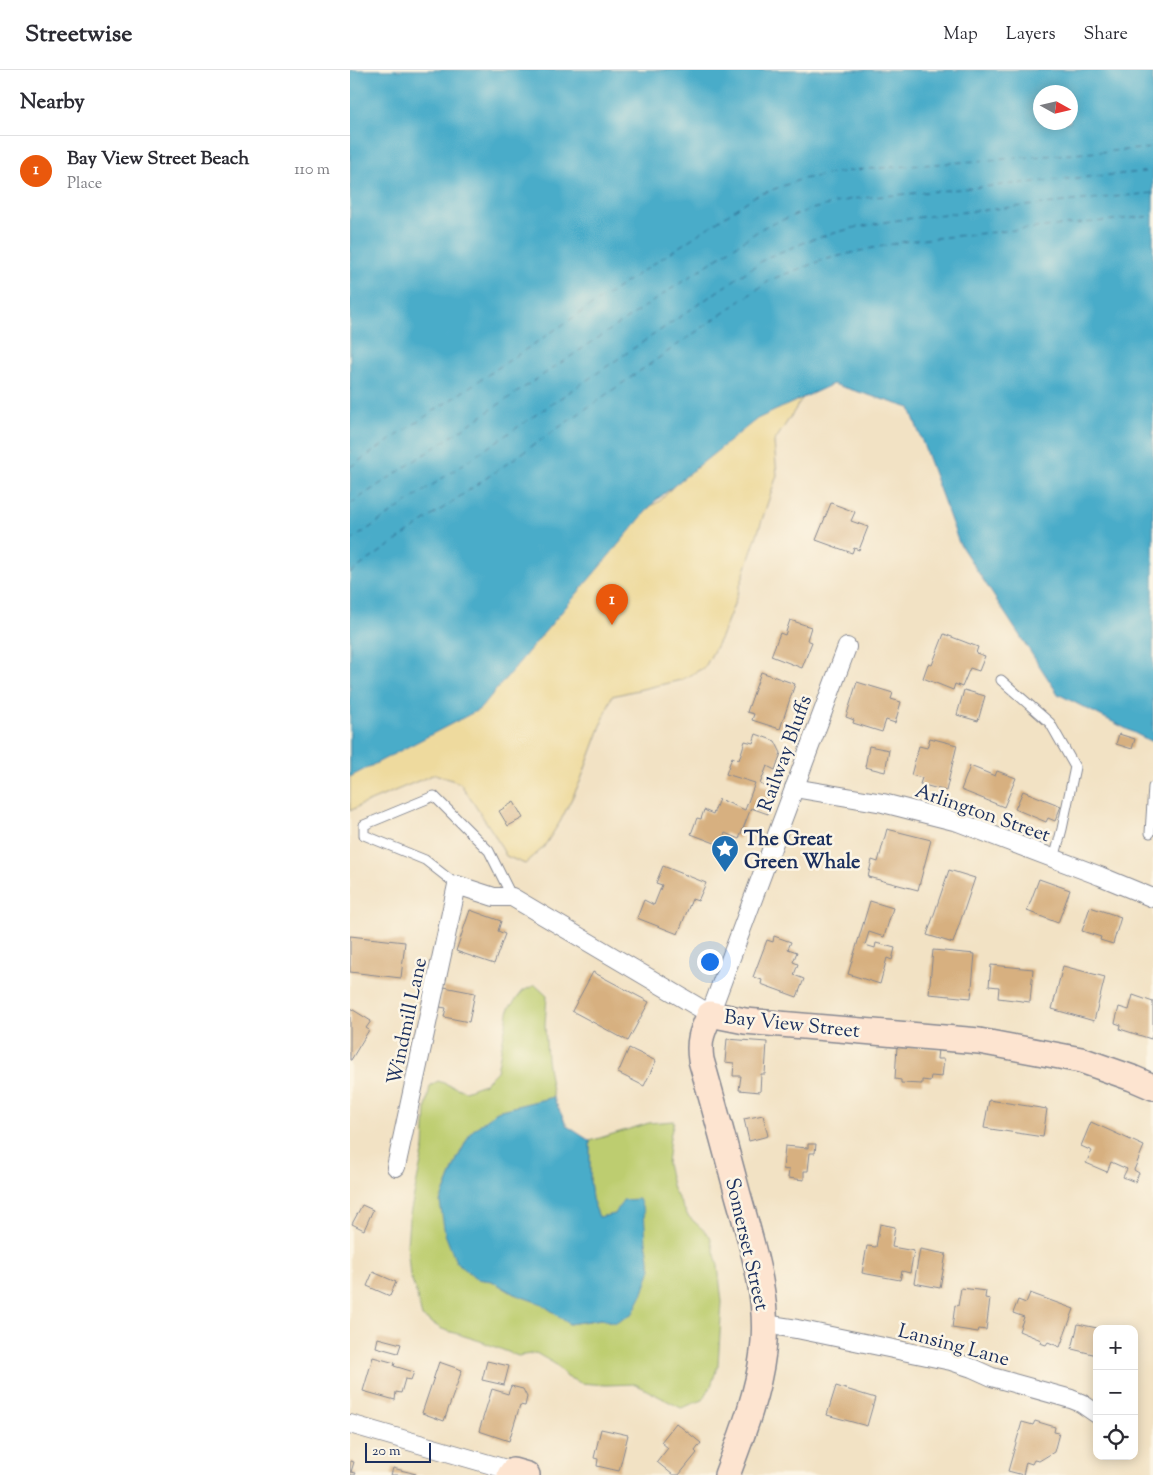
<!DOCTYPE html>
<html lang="en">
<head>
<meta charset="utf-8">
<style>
	body { margin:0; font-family:"Sorts Mill Goudy",serif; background:#f2f2f3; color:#2b2b33 }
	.controls { position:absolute; right:15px; bottom:15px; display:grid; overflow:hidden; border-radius:10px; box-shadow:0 2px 12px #0003 }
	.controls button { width:45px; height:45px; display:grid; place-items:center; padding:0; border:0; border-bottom:1px solid #e1e1e2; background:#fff; color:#2b2b33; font:25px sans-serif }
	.compass { position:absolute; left:683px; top:15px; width:45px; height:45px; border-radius:50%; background:#fff; box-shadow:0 2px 12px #0003; rotate:98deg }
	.scale { position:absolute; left:15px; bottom:12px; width:66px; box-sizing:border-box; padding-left:5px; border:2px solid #1b2f5e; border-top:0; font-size:14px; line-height:18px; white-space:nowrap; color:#1b2f5e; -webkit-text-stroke:4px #fcf5e5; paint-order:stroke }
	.you { position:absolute; left:359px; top:891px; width:18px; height:18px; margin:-12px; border:4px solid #fff; border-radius:50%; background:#1a73e8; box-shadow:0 0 0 8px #1a73e833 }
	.badge { display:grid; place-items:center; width:32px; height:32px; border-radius:50%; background:#ea580c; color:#fff; font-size:16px; font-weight:700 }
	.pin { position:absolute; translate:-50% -41px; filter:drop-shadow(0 1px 2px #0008) }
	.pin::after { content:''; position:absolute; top:26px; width:18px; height:15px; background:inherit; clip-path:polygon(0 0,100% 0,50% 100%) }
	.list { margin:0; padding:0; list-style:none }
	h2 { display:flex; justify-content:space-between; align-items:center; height:65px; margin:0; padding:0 20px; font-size:21px }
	h2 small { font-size:16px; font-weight:400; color:#7c7c81 }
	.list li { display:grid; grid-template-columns:32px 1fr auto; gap:15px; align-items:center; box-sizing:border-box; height:70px; padding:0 20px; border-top:1px solid #e1e1e2 }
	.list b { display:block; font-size:19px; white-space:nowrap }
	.list p { margin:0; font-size:16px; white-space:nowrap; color:#7c7c81 }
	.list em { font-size:16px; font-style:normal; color:#7c7c81 }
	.icon { flex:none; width:28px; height:28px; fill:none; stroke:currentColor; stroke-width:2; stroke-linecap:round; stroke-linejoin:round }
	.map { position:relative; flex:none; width:803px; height:1405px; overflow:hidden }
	header { display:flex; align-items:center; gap:30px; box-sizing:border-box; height:70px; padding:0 25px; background:#fff; border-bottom:1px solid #e1e1e2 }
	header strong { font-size:24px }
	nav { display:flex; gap:28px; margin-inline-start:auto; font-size:18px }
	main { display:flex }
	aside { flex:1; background:#fff }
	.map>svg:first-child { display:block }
</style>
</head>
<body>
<header>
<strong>Streetwise</strong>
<nav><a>Map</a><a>Layers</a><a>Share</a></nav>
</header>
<main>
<aside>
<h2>Nearby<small></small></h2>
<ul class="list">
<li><span class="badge">1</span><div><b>Bay View Street Beach</b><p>Place</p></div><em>110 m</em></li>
</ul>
</aside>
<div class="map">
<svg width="803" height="1405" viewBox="0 0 803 1405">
	<rect width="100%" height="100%" fill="#fcf5e5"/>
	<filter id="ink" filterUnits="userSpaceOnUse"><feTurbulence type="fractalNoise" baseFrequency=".02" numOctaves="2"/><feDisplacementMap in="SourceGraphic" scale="10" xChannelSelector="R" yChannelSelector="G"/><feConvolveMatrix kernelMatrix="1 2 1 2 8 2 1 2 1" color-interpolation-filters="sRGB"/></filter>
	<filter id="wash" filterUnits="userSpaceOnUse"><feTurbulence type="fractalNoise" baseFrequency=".0096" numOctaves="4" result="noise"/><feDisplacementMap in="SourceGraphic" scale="20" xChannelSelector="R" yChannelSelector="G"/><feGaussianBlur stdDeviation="1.12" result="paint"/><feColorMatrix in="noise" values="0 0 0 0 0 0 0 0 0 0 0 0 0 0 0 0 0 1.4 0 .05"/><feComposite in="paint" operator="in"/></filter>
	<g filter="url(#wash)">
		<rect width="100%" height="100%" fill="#f2e2c4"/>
		<!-- green -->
		<path fill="#bdcd70" stroke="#6c7e67" d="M185 915 197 926 195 955 197 990 203 1027 147 1041 121 1062 107 1089 90 1132 127 1209 142 1211 164 1224 192 1234 219 1254 251 1249 266 1253 301 1199 296 1172 265 1144 249 1147 242 1129 240 1110V1071L299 1053 324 1051 320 1067 317 1094 323 1119 338 1146 360 1166 368 1196 372 1232 368 1295 361 1316 353 1330 331 1338 285 1314 256 1315 231 1313 217 1307 205 1294 186 1283 168 1286 130 1271 92 1259 72 1247 65 1219 60 1206 57 1175 59 1149 74 1078 76 1038 80 1016 88 1011 115 1021 134 1014 147 1001 159 938 173 921Z"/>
		<!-- sand -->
		<path fill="#eeda9e" stroke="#84847e" d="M458 320 424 372 427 405 383 537 371 567 355 597 331 610 262 626 230 712 210 752 193 778 175 794 156 786 144 764 110 713 85 704 11 735 0 741V662L246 467 310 431 350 387 401 343Z"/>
		<!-- water -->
		<g fill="#49acc9" stroke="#326e94" fill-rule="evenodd">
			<path d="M0 0H803V671H800L708 624 609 473 560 338 483 314 407 349 305 431 130 639 0 707ZM690 22H720V52H690Z"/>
			<path d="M203 1027 217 1056 240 1071V1110L242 1129 249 1147 265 1144 273 1130 289 1129 294 1141 296 1172 301 1199 293 1223 283 1243 266 1253 251 1249 219 1254 192 1234 164 1224 142 1211 127 1209 106 1192 95 1164 90 1132 107 1089 121 1062 147 1041Z"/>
		</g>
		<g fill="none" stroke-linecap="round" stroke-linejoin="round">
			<!-- ferry -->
			<g stroke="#2b5b83" stroke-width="1" stroke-dasharray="6 5" stroke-linecap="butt">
				<path d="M0 397 405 126 452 109 504 100 803 78"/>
				<path d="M0 434 414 157 458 140 502 129 803 101"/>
				<path d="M0 471 418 187 463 169 503 158 541 151 595 144 803 123"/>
				<path d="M0 503 422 209 473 190 518 179 557 171 803 146"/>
			</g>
		</g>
		<g id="blocks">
			<!-- building -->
			<g fill="#d7b080">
				<path d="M481 433 505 442 501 451 518 457 509 480 504 478 502 483 466 470Z"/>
				<path d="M440 550 461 557 457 570 462 572 452 598 421 586 430 563 435 565Z"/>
				<path d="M594 564 628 577 626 583 635 586 629 601 620 598 612 617 605 614 603 620 573 608 578 594 582 595Z"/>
				<path d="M411 602 445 614 430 659 402 650 404 644 397 642Z"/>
				<path d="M507 612 543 623 541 629 551 632 545 653 536 650 532 662 503 653 504 650 496 647Z"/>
				<path d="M614 620 635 626 628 651 607 645Z"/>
				<path d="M406 664 425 671 431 683 425 700 417 696 410 714 426 721 418 744 401 738 389 769 375 763 370 775 341 764 347 748 351 749 354 740 363 744 369 729 395 740 405 713 376 704 382 687 389 690 395 671 403 673Z"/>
				<path d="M769 664 785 669 782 679 766 674Z"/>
				<path d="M580 668 607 675 596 721 570 714 572 708 561 705 569 676 577 678Z"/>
				<path d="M519 676 539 680 535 702 515 697Z"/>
				<path d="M620 696 645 706 647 701 666 708 654 737 611 720Z"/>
				<path d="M673 721 711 736 705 751 698 748 696 752 665 739Z"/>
				<path d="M164 732 173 748 158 756 149 741Z"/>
				<path d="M537 759 581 770 568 820 518 807 522 790 528 792Z"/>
				<path d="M313 796 356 813 348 831 342 829 328 864 287 848 294 830 304 835 312 815 306 813Z"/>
				<path d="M599 800 625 808 603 873 577 865Z"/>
				<path d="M689 809 720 820 708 853 677 841Z"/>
				<path d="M520 831 543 838 534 867 519 862 515 875 525 878 526 873 545 878 542 890 537 888 530 914 498 904Z"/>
				<path d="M740 837 771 847 763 874 750 870 751 867 732 861Z"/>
				<path d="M120 840 151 851 148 861 155 864 144 894 106 881Z"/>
				<path d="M0 866 55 872 51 908 0 902Z"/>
				<path d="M424 866 441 872 438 879 447 882 443 892 448 894 444 905 454 909 447 927 411 914 412 910 403 907 417 870 423 872Z"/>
				<path d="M583 880 625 884 621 928 579 924Z"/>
				<path d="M641 895 683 899 680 932 648 928 649 917 639 916Z"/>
				<path d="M713 896 755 907 744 951 702 939Z"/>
				<path d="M243 902 299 932 278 971 222 941Z"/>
				<path d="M94 917 125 923 119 952 94 947 96 938 90 937Z"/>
				<path d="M783 925 803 932V963L801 969 770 959 771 955 765 953 769 937 779 940Z"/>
				<path d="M0 938 21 951 16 958 19 960 1 990H0Z"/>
				<path d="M377 969 417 972 415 1004H411L410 1022 389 1020 391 1006H383L384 993 375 992Z"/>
				<path d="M547 976 588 979 587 989H594L592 1007 581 1006 580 1011 572 1010V1014L551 1013V1010L545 1009Z"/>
				<path d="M279 978 306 991 294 1016 268 1003Z"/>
				<path d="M639 1030 697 1039 693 1067 634 1058Z"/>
				<path d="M413 1045 418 1066 399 1071 394 1049Z"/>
				<path d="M741 1052 794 1076 784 1100 789 1103 785 1112 773 1107 777 1099 761 1092 757 1102 736 1093 742 1081 731 1076Z"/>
				<path d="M458 1074H466L465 1083H460L458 1101H454V1110L438 1108 439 1100 433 1099 435 1076 458 1078Z"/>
				<path d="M12 1135 23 1140 14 1160 2 1154Z"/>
				<path d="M530 1154 545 1157 542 1177 564 1181 560 1203 552 1201 550 1210 512 1203 517 1176 526 1177Z"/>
				<path d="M570 1179 596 1184 590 1218 564 1213Z"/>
				<path d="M23 1202 46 1212 40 1226 17 1216Z"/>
				<path d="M611 1218 636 1221 635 1228 640 1229 636 1260 629 1259 628 1262 602 1258 605 1235 608 1236Z"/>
				<path d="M680 1223 724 1239 710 1277 698 1272 696 1275 690 1273 691 1270 669 1261 674 1247 663 1243 668 1230 676 1233Z"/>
				<path d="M728 1254 747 1258V1285L722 1279Z"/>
				<path d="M28 1268 51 1274 48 1283 26 1277Z"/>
				<path d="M23 1287 45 1293 44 1296 64 1302 61 1310 55 1309 51 1323 46 1322 45 1330 13 1321Z"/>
				<path d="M137 1291 159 1296 154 1315 132 1310Z"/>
				<path d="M89 1292 112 1300 94 1351 72 1343Z"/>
				<path d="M161 1316 173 1319 177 1327 175 1336 170 1335 159 1371 129 1361 142 1319 158 1324Z"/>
				<path d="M486 1316 525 1328 517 1356 477 1345Z"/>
				<path d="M685 1351 705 1357 704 1362 709 1363 704 1382 689 1391 684 1390 682 1394 676 1392 673 1405 658 1401 672 1352 683 1355Z"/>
				<path d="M326 1353 351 1373 345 1381 347 1383 329 1405H323L307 1392 318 1378 311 1372Z"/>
				<path d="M251 1359 278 1365 269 1401 247 1396 248 1389 244 1388Z"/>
				<path d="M0 1391 4 1392 1 1402 6 1403 5 1405H0Z"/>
				<path d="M43 1398 66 1404V1405H41Z"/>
			</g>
		</g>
	</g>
	<g filter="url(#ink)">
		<use href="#blocks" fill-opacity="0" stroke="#868891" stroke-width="1"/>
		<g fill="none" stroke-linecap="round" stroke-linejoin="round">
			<defs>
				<g id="lane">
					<path d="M651 610 700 653 725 697 712 759 704 789"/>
					<path d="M800 763 803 717"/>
					<path d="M107 815 75 790 14 765V755L84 726 139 781 162 827"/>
				</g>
				<g id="street">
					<path d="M444 718 533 733 608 752 750 806 803 828"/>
					<path d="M46 1097 107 815 144 827H162L360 944 497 577"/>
					<path d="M415 1254 447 1259 601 1291 622 1298 642 1307 721 1329 731 1333 747 1344"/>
					<path d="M0 1354 163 1401"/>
				</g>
				<g id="secondary">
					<path d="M160 1405 163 1401 177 1405"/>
					<path d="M377 1405C392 1365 408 1324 413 1282 420 1229 402 1175 388 1125 376 1080 364 1035 351 990 348 970 352 962 360 944L395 951 629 971 731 990 782 1008 803 1017"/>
				</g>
			</defs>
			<!-- lane casing -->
			<use href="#lane" stroke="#868891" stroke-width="11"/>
			<!-- street casing -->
			<use href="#street" stroke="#868891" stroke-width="20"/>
			<!-- secondary casing -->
			<use href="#secondary" stroke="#868891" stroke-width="28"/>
			<!-- lane -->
			<use href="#lane" stroke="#fff" stroke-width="9"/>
			<!-- street -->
			<use href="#street" stroke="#fff" stroke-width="18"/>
			<!-- secondary -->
			<use href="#secondary" stroke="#fde4d0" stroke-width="25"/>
		</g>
	</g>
	<!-- icons -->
	<defs>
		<symbol id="sight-pin" viewBox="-11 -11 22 30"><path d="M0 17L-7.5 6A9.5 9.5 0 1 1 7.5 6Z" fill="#1f6fb2" stroke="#fcf5e5"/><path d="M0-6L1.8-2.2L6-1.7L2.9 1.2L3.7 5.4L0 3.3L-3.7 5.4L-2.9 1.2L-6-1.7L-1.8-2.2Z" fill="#fff"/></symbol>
	</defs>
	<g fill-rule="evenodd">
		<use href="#sight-pin" x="359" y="763" width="32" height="43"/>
	</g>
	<g text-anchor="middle" stroke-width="5" stroke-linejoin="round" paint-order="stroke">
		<!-- street labels -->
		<g font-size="20" fill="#1b2f5e" stroke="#fcf5e5">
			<text transform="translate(434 683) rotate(-70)" y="7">Railway Bluffs</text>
			<text transform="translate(633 742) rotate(19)" y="7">Arlington Street</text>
			<text transform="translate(56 951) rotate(-78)" y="7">Windmill Lane</text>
			<text transform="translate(442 953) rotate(6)" y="7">Bay View Street</text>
			<text transform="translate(398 1174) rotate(77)" y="7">Somerset Street</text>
			<text transform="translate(604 1274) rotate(15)" y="7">Lansing Lane</text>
		</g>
		<!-- poi labels -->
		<g font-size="20" font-weight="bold" fill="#1b2f5e" stroke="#fcf5e5" text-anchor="start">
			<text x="394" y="775">The Great<tspan x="394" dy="23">Green Whale</tspan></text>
		</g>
	</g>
</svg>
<div class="controls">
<button>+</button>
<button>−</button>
<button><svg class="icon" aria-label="locate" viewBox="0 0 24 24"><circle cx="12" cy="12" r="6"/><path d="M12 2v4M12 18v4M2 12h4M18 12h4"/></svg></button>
</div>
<svg class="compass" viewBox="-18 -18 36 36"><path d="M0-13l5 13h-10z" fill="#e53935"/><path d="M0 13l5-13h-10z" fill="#7c7c81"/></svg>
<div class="scale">20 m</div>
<div class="you"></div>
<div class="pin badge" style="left:262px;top:555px">1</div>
</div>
</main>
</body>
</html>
